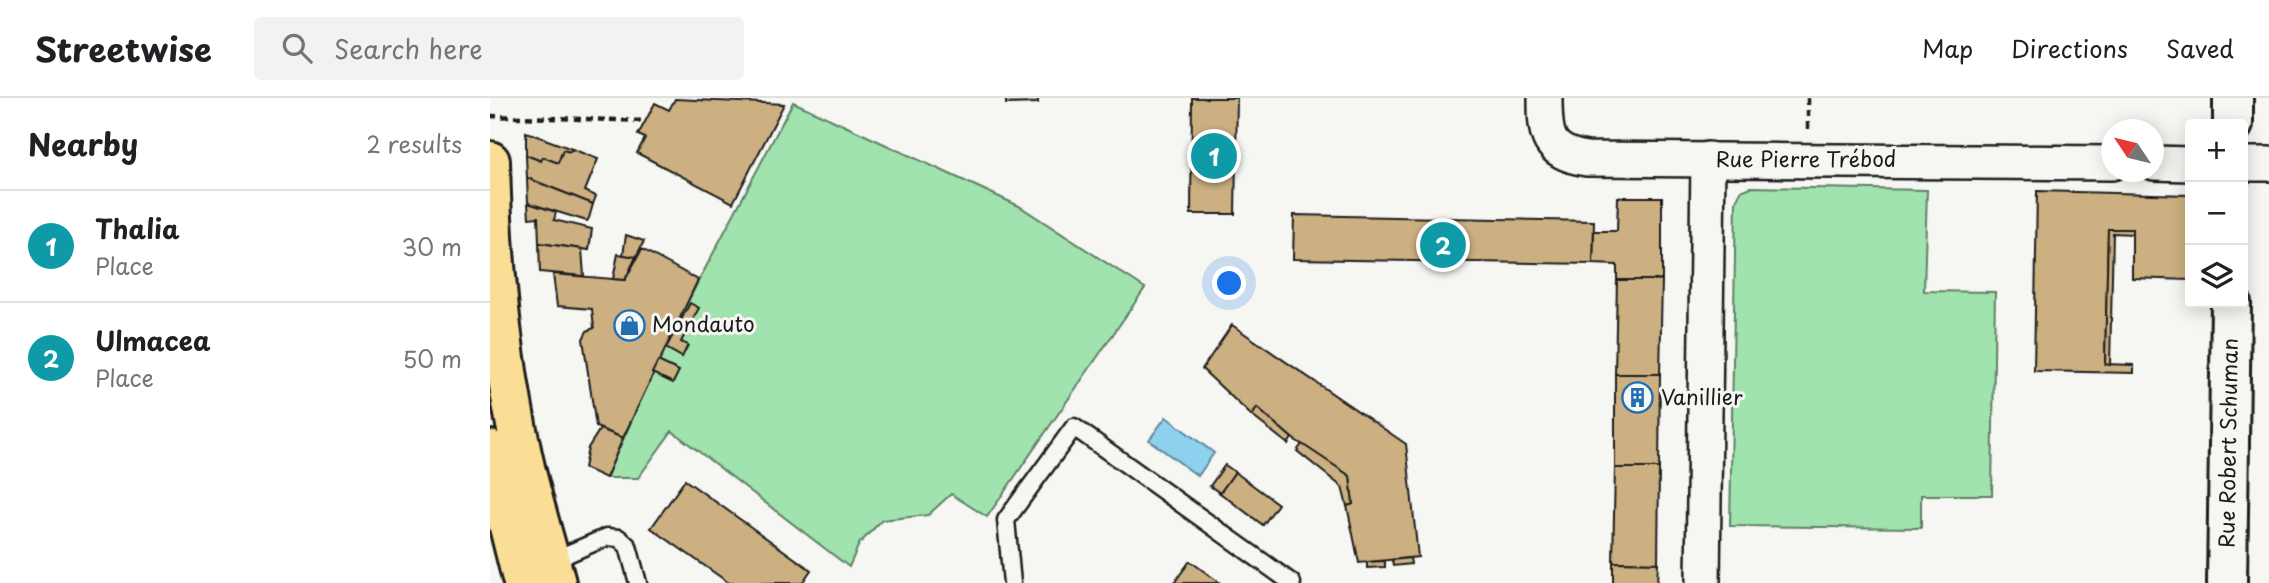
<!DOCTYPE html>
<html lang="en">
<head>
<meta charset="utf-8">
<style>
	body { margin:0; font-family:"Playpen Sans",sans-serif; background:#f2f2f2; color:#202124 }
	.controls { position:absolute; right:21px; top:21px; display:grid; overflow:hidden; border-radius:7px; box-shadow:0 4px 18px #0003 }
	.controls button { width:63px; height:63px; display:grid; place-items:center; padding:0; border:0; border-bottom:2px solid #e0e0e0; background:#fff; color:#202124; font:35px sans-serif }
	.compass { position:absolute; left:1611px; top:21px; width:63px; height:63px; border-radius:50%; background:#fff; box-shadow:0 4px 18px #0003; rotate:305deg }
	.you { position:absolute; left:740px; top:186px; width:24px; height:24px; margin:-18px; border:5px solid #fff; border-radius:50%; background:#1a73e8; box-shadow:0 0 0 10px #1a73e833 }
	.badge { display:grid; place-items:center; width:46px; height:46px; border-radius:50%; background:#1f6fb2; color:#fff; font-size:23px; font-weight:700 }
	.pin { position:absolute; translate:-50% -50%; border:4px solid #fff; box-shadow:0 2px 7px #0006 }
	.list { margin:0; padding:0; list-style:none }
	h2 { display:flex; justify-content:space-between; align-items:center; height:91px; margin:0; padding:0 28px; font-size:30px }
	h2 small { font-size:23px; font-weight:400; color:#757577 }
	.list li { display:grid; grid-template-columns:46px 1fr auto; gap:21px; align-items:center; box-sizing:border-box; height:112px; padding:0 28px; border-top:2px solid #e0e0e0 }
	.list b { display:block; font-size:26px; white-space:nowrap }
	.list p { margin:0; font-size:23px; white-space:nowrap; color:#757577 }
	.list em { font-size:23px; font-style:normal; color:#757577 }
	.icon { flex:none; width:38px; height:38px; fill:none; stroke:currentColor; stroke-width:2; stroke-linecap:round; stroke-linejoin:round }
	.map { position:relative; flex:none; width:1779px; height:485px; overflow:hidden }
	header { display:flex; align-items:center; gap:42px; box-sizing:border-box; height:98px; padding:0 35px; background:#fff; border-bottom:2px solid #e0e0e0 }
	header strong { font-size:33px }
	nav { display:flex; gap:38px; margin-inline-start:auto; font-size:24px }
	.search { width:490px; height:63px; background:#f2f2f2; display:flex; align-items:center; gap:18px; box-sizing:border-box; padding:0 24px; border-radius:7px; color:#757577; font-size:26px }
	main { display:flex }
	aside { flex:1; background:#fff }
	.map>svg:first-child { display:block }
</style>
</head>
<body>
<header>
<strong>Streetwise</strong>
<div class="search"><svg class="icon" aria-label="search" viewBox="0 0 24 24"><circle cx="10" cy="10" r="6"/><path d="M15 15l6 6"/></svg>Search here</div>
<nav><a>Map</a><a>Directions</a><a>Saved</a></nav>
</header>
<main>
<aside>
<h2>Nearby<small>2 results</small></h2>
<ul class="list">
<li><span class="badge" style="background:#0f9aa8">1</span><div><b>Thalia</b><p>Place</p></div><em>30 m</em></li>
<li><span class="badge" style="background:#0f9aa8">2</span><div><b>Ulmacea</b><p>Place</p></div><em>50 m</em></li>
</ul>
</aside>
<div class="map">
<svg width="1779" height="485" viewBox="0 0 1779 485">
	<rect width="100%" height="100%" fill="#f6f6f2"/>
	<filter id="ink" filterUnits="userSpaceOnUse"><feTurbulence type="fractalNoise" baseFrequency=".0143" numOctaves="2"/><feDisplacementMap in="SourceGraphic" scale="14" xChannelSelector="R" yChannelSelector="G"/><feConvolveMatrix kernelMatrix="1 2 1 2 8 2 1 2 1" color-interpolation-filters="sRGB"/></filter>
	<g filter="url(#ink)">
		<!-- green -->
		<g fill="#a0e3ae" stroke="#5e8065" stroke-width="2">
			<path d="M303 4 529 108 655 190 497 419 461 396 438 417 392 422 369 446 359 469 182 333 148 380H116L178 241Z"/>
			<path d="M1261 89 1437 92 1434 193 1505 194 1502 397H1431V430L1240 428 1246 103 1251 93Z"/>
		</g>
		<!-- water -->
		<path fill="#8dd1ef" stroke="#60899b" stroke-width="2" d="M676 319 724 355 708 378 659 342Z"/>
		<!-- building -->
		<g fill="#ccb081" stroke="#1c1c1c" stroke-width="2">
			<path d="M516 0H548V5L516 6Z"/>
			<path d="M702 0H747L745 116H701Z"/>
			<path d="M185 1 294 6 243 105 147 55 155 40 148 37 165 5 179 12Z"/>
			<path d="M36 34 82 51 80 54 73 52 68 65 53 59 51 63 36 57Z"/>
			<path d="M82 51 108 61 95 93 106 98 103 106 37 80 36 57 51 63 53 59 68 65 73 52 80 54Z"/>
			<path d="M37 80 103 106 99 120 97 123 38 105Z"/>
			<path d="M1547 93 1700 97V182L1642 180V131H1618L1615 266 1644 267V275L1544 273Z"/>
			<path d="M1128 99H1172V182H1127V167L1103 166 1104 133H1127Z"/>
			<path d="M38 105 66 114 64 122 102 131 99 152 49 145 48 119 39 120Z"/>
			<path d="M804 117 1104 123 1103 166 803 161Z"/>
			<path d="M1618 131H1642V136L1623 135 1620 267 1615 266Z"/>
			<path d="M136 137 154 143 146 159 133 157Z"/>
			<path d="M49 145 92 151 94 178 50 174Z"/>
			<path d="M152 151 208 182 133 340 106 329 93 241 97 233 104 230 102 211 67 208 63 176 135 182Z"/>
			<path d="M128 156 146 159 135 182 123 181Z"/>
			<path d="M1127 182H1172L1170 276H1125Z"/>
			<path d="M200 205 209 210 191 244 198 247 192 259 176 250Z"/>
			<path d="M742 227 916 346 928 459 869 465 857 408 863 406 860 378 802 340 767 310 762 318 712 271Z"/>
			<path d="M168 263 189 273 183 285 162 275Z"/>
			<path d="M1125 276H1170L1169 370H1125Z"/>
			<path d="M767 310 802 340 798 346 762 318Z"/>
			<path d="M110 331 133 340 116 380 94 370 98 350Z"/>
			<path d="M812 346 860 378 863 406 857 408 852 389 807 353Z"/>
			<path d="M735 367 745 374 730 395 720 388Z"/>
			<path d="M1125 370H1169L1168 465 1123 464Z"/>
			<path d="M745 374 788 406 773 427 730 395Z"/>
			<path d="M195 382 321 472 312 485H239L161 430Z"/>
			<path d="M920 460 921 466 903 468 902 462Z"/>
			<path d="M700 463 730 485H684Z"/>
			<path d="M895 463V469L877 470V464Z"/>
			<path d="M1123 464 1168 465 1167 485H1123Z"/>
		</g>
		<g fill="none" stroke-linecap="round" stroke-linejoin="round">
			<defs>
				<g id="service">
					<path d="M61 463 117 439 129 440 138 448 148 485"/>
					<path d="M522 485 516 422 584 329 802 485"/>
				</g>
				<g id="minor">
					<path d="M1055 0C1055 37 1056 55 1097 61L1622 65"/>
					<path d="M1664 65 1700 66"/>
					<path d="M1753 66H1779"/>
					<path d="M1213 485 1218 61"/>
				</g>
				<g id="tertiary">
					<path d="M1743 26V0"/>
					<path d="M1737 485 1741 205"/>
				</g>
				<g id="primary">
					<path d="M0 63C2 161 11 260 32 356 41 399 55 442 66 485"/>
					<path d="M0 352 33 485"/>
				</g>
			</defs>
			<!-- service casing -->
			<use href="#service" stroke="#1c1c1c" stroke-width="21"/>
			<!-- minor casing -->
			<use href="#minor" stroke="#1c1c1c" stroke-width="38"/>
			<!-- tertiary casing -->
			<use href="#tertiary" stroke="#1c1c1c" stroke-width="44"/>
			<!-- primary casing -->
			<use href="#primary" stroke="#1c1c1c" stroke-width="44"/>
			<!-- path -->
			<g stroke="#1c1c1c" stroke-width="4.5" stroke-dasharray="7 5" stroke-linecap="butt">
				<path d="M1318 0V33"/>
				<path d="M0 18 155 23"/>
			</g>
			<!-- service -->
			<use href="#service" stroke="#f6f6f2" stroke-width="16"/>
			<!-- minor -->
			<use href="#minor" stroke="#f6f6f2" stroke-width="33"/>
			<!-- tertiary -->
			<use href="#tertiary" stroke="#f6f6f2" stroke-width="38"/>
			<!-- primary -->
			<use href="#primary" stroke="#fbde96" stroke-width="38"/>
		</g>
	</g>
	<!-- icons -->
	<defs>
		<symbol id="shop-ring" viewBox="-11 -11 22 22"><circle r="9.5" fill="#f6f6f2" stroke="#1f6fb2" stroke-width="1.5"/><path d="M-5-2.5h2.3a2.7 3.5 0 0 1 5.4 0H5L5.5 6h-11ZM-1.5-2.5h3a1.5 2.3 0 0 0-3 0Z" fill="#1f6fb2"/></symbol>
		<symbol id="building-ring" viewBox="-11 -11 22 22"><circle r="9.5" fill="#f6f6f2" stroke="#1f6fb2" stroke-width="1.5"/><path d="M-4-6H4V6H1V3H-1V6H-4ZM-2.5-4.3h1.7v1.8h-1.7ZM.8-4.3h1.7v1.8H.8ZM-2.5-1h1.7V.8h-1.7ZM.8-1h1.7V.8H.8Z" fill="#1f6fb2"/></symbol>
	</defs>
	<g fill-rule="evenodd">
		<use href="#shop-ring" x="122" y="210" width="35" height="35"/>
		<use href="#building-ring" x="1130" y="282" width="35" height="35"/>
	</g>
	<g text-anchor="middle" stroke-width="6" stroke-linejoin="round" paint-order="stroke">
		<!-- street labels -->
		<g font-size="21" fill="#1c1c1c" stroke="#f6f6f2">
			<text x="1316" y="69">Rue Pierre Trébod</text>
			<text transform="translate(1739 345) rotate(-89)" y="7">Rue Robert Schuman</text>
		</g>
		<!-- poi labels -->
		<g font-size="21" fill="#1c1c1c" stroke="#f6f6f2" text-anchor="start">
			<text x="162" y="234">Mondauto</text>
			<text x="1171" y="307">Vanillier</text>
		</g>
	</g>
</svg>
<div class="controls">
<button>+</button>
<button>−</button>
<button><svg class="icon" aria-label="layers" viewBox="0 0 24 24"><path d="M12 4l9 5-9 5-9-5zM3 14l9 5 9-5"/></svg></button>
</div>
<svg class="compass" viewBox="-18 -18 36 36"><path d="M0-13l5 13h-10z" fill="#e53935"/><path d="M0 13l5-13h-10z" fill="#757577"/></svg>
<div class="you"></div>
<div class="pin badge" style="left:724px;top:58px;background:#0f9aa8">1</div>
<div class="pin badge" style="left:953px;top:147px;background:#0f9aa8">2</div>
</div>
</main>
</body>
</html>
